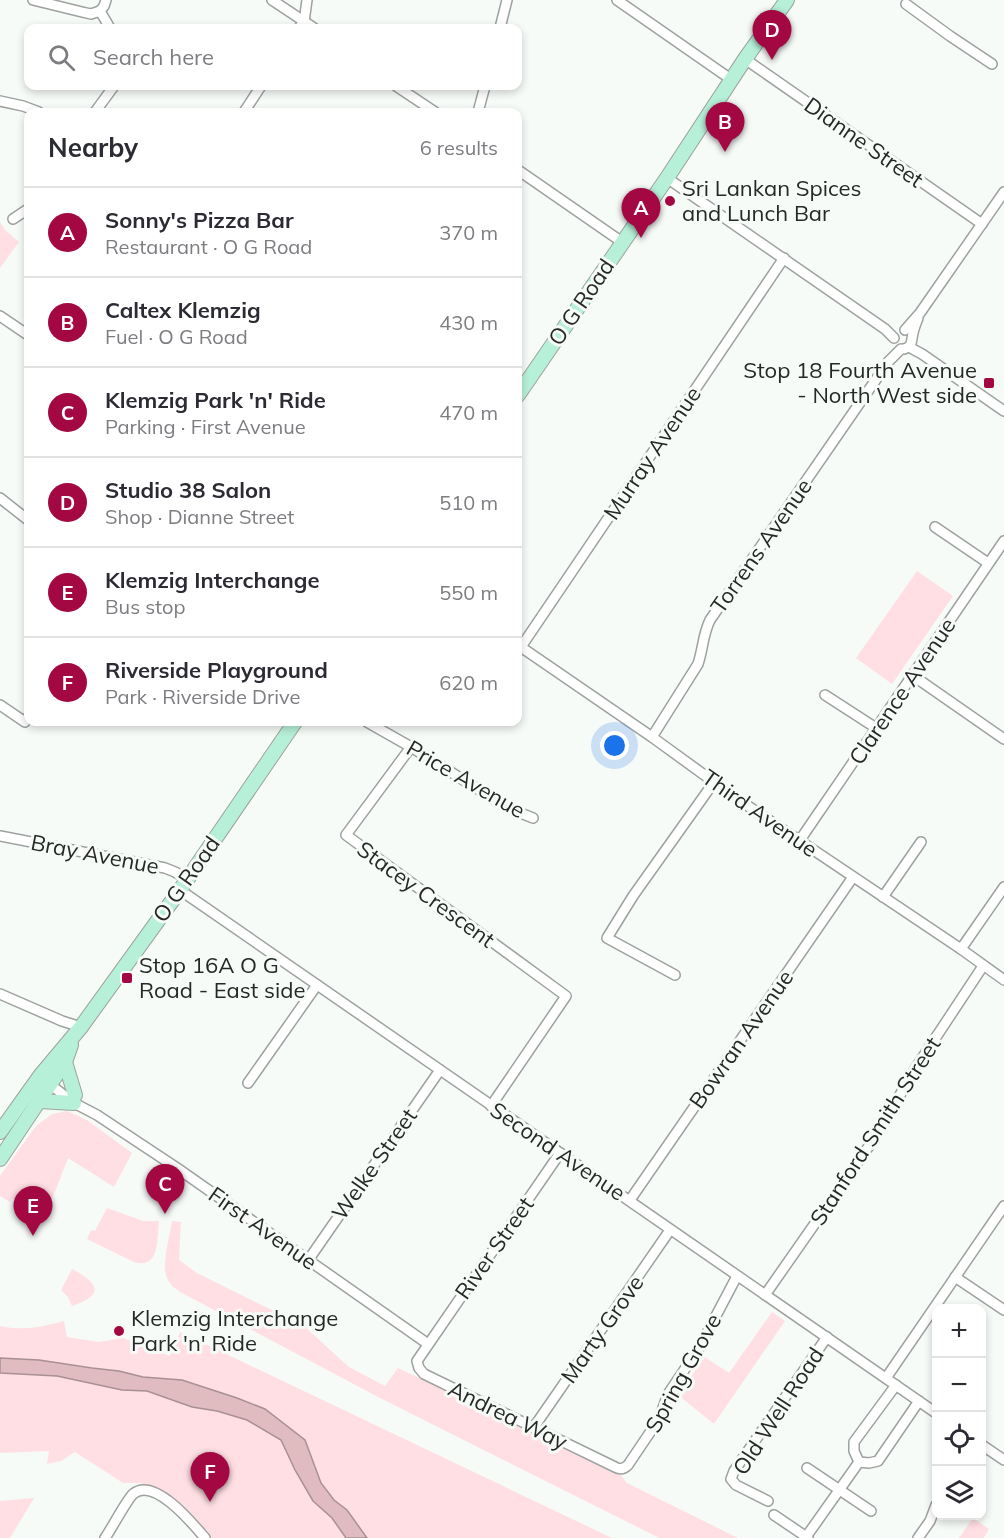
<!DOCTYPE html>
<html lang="en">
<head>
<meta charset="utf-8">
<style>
	body { margin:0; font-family:Mulish,sans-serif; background:#f7f7f7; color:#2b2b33 }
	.controls { position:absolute; right:18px; bottom:18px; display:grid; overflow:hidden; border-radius:12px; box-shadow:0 3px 9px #0003 }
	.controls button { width:54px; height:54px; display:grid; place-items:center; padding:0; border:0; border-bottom:2px solid #e1e1e2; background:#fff; color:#2b2b33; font:30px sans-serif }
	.you { position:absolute; left:615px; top:746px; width:21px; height:21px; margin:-15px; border:4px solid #fff; border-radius:50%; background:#1a73e8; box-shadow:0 0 0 9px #1a73e833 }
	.badge { display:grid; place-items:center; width:39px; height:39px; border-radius:50%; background:#a30842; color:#fff; font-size:20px; font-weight:700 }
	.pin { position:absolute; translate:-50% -50px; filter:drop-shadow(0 2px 3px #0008) }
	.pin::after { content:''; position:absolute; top:32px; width:21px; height:18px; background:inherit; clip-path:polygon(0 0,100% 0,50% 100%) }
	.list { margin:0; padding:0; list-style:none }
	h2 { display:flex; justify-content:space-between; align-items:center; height:78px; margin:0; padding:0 24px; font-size:26px }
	h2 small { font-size:20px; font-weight:400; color:#7c7c81 }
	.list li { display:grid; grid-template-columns:39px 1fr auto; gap:18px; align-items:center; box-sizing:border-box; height:90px; padding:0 24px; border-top:2px solid #e1e1e2 }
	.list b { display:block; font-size:22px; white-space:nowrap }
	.list p { margin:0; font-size:20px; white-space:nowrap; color:#7c7c81 }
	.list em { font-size:20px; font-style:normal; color:#7c7c81 }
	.icon { flex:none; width:33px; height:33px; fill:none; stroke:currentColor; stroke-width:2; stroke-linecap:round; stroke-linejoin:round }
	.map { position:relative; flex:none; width:1004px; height:1538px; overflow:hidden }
	.search { position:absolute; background:#fff; box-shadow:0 3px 9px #0003; left:24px; top:24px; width:498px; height:66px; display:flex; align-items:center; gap:15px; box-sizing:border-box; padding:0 21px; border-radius:12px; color:#7c7c81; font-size:22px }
	.panel { position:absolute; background:#fff; box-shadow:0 3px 9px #0003; left:24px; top:108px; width:498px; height:618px; border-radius:12px }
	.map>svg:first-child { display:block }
</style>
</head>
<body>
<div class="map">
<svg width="1004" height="1538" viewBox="0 0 1004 1538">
	<rect width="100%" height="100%" fill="#f7fbf8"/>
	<!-- green -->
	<g fill="#ffdfe3">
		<path d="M0 222 5 230 19 242 0 268Z"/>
		<path d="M917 571 953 596 892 684 856 658Z"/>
		<path d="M67 1111 87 1120 132 1153 114 1187 68 1158 46 1215 12 1198 10 1202 0 1196V1176L36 1126 52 1114Z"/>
		<path d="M107 1208 143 1221H159C157 1238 160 1270 134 1262L87 1239 91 1230 95 1231Z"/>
		<path d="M172 1221 181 1222 179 1260 197 1273 304 1326 349 1367 385 1386 398 1368 620 1474 627 1483 738 1538H659L380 1398 180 1292C175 1288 170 1285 167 1278 161 1265 170 1236 172 1221Z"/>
		<path d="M72 1269C99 1283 105 1295 72 1306L68 1297 61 1290Z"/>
		<path d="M772 1312 785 1321 714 1424 678 1395 705 1357 729 1373Z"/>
		<path d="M64 1321 67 1337 99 1342 123 1338 170 1356 180 1332 612 1538H207L160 1491 141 1483H123L75 1452 61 1461 47 1464 49 1451 0 1453V1326C22 1331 43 1327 64 1321Z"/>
		<path d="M34 1498 10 1538H0V1501Z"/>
		<path d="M973 1518 989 1529 984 1538H959Z"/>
	</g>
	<!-- water -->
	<path fill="#e0bcc1" stroke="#a89093" stroke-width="1.5" d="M0 1358 39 1360 92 1368 119 1371 143 1377 182 1380 237 1398 265 1409 305 1440 321 1483 334 1500 347 1510 367 1538H346L332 1518 313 1501 295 1470 281 1440 247 1420 217 1411 192 1407 147 1391 122 1390 57 1376 0 1373Z"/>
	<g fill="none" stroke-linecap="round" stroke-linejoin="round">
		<defs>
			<g id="street">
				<path d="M33 0 82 12 91 14 100 11"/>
				<path d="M106 0 104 6 100 11 110 28"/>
				<path d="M272 0 314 28"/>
				<path d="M617 0 732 80"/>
				<path d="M906 4 950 36 992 64"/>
				<path d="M299 28 304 22 307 0"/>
				<path d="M500 28 507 0"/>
				<path d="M745 59 982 224"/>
				<path d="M396 86 435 112"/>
				<path d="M0 101 23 106 39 112"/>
				<path d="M95 112 114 86"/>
				<path d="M244 112 261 86"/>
				<path d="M478 112 485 86"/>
				<path d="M518 170 622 242"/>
				<path d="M667 178 885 329 894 338"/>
				<path d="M13 219 28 209"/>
				<path d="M0 316 28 335"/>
				<path d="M905 330 920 313 1004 192"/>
				<path d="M909 347 922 354 1004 411"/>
				<path d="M904 349C913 346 911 342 913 333 914 328 916 323 918 318"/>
				<path d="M0 498 28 520"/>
				<path d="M935 527 988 563"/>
				<path d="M518 645 652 737 736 798 961 949 1004 980"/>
				<path d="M521 647 784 258"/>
				<path d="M912 675 1004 739"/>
				<path d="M825 695 876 728"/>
				<path d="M0 705 25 722 28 717"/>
				<path d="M367 722 411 747 508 808 533 818"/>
				<path d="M652 737 698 664C703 649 703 634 710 620L888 362 901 349"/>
				<path d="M411 747 346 835 566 996 491 1106"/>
				<path d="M0 836 165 868 175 872 187 879"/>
				<path d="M800 840 1004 541"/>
				<path d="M180 890 936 1413"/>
				<path d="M883 897 921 842"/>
				<path d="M961 949 1004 887"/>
				<path d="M675 975 607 938 633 896 714 782"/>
				<path d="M0 994 62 1021 81 1027"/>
				<path d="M47 1082 74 1103 97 1115 177 1168 428 1344"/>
				<path d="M248 1083 317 985"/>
				<path d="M560 1153 417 1361 419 1368 424 1374 615 1467C620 1470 624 1469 628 1465L659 1419 668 1394 699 1348 737 1276"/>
				<path d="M630 1200 853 877"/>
				<path d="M309 1259 440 1070"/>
				<path d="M955 1277 1004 1310"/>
				<path d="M765 1295 883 1126 911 1075 983 966"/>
				<path d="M886 1378 1004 1206"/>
				<path d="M534 1427 670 1230"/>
				<path d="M982 1445 1004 1460"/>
				<path d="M859 1462 869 1463 878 1461 919 1401"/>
				<path d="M807 1468 871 1511"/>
				<path d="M768 1501 736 1485 731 1479 734 1471 827 1337"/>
				<path d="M774 1515 808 1538"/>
				<path d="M806 1537 859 1462 854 1451V1442L896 1385"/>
				<path d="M105 1538C112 1528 126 1501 133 1494 154 1476 193 1524 205 1538"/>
				<path d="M918 1538 930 1521 936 1505"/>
			</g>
			<g id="secondary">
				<path d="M518 395 667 178 745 59 787 0"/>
				<path d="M65 1062 75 1095"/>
				<path d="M39 1101 74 1103"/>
				<path d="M0 1132 40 1076 81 1027 180 890 295 722"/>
				<path d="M0 1159 65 1062 71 1045"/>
			</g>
		</defs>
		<!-- street casing -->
		<use href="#street" stroke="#9ea29f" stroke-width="12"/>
		<!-- secondary casing -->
		<use href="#secondary" stroke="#9ea29f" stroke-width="16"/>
		<!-- street -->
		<use href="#street" stroke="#fff" stroke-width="9"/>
		<!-- secondary -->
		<use href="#secondary" stroke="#b6f0d8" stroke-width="14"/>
	</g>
	<!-- markers -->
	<g fill="#a30842" stroke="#f7fbf8" stroke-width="2">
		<circle cx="670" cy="201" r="6"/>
		<rect x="983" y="377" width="12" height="12" rx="3"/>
		<rect x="121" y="972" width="12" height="12" rx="3"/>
		<circle cx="119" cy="1331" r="6"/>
	</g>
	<g text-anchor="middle" stroke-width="6" stroke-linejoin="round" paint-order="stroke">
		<!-- street labels -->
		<g font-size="22" fill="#262827" stroke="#f7fbf8">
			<text transform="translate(864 142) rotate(35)" y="8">Dianne Street</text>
			<text transform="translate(581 302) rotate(-56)" y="8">O G Road</text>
			<text transform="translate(652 453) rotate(-56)" y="8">Murray Avenue</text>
			<text transform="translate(761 546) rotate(-55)" y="8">Torrens Avenue</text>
			<text transform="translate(902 691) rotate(-56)" y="8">Clarence Avenue</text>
			<text transform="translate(466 779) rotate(30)" y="8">Price Avenue</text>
			<text transform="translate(760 813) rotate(35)" y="8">Third Avenue</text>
			<text transform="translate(95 854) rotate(11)" y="8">Bray Avenue</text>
			<text transform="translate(186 879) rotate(-55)" y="8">O G Road</text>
			<text transform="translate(426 894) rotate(36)" y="8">Stacey Crescent</text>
			<text transform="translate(741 1039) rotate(-55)" y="8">Bowran Avenue</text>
			<text transform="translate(875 1131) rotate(-57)" y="8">Stanford Smith Street</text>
			<text transform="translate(558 1151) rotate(34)" y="8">Second Avenue</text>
			<text transform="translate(374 1164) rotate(-55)" y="8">Welke Street</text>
			<text transform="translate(263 1228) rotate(35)" y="8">First Avenue</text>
			<text transform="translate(494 1248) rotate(-55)" y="8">River Street</text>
			<text transform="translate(602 1329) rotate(-55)" y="8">Marty Grove</text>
			<text transform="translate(683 1373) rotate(-61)" y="8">Spring Grove</text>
			<text transform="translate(778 1411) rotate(-57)" y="8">Old Well Road</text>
			<text transform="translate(508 1415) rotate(26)" y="8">Andrea Way</text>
		</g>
		<!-- poi labels -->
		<g font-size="22" fill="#262827" stroke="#f7fbf8" text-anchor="start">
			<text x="682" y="196">Sri Lankan Spices<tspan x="682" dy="25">and Lunch Bar</tspan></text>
			<text x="977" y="378" text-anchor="end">Stop 18 Fourth Avenue<tspan x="977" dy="25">- North West side</tspan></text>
			<text x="139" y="973">Stop 16A O G<tspan x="139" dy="25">Road - East side</tspan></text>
			<text x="131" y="1326">Klemzig Interchange<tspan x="131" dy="25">Park 'n' Ride</tspan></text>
		</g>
	</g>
</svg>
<div class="controls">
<button>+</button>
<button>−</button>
<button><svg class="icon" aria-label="locate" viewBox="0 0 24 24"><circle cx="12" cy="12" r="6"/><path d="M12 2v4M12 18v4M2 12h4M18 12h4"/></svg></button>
<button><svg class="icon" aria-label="layers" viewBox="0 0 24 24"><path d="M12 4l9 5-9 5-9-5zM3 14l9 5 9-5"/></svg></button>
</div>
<div class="you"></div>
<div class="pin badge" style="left:641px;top:238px">A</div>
<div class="pin badge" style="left:725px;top:152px">B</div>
<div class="pin badge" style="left:165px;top:1214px">C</div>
<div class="pin badge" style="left:772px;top:60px">D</div>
<div class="pin badge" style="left:33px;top:1236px">E</div>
<div class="pin badge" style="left:210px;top:1502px">F</div>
<div class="search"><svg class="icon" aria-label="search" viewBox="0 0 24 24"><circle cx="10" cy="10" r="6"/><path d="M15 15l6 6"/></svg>Search here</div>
<section class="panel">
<h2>Nearby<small>6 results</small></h2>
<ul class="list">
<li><span class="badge">A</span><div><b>Sonny's Pizza Bar</b><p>Restaurant · O G Road</p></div><em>370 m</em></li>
<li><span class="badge">B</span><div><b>Caltex Klemzig</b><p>Fuel · O G Road</p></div><em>430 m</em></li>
<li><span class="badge">C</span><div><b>Klemzig Park 'n' Ride</b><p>Parking · First Avenue</p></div><em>470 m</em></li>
<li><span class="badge">D</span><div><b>Studio 38 Salon</b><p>Shop · Dianne Street</p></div><em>510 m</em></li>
<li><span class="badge">E</span><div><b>Klemzig Interchange</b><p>Bus stop</p></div><em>550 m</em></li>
<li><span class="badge">F</span><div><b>Riverside Playground</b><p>Park · Riverside Drive</p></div><em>620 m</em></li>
</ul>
</section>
</div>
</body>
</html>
